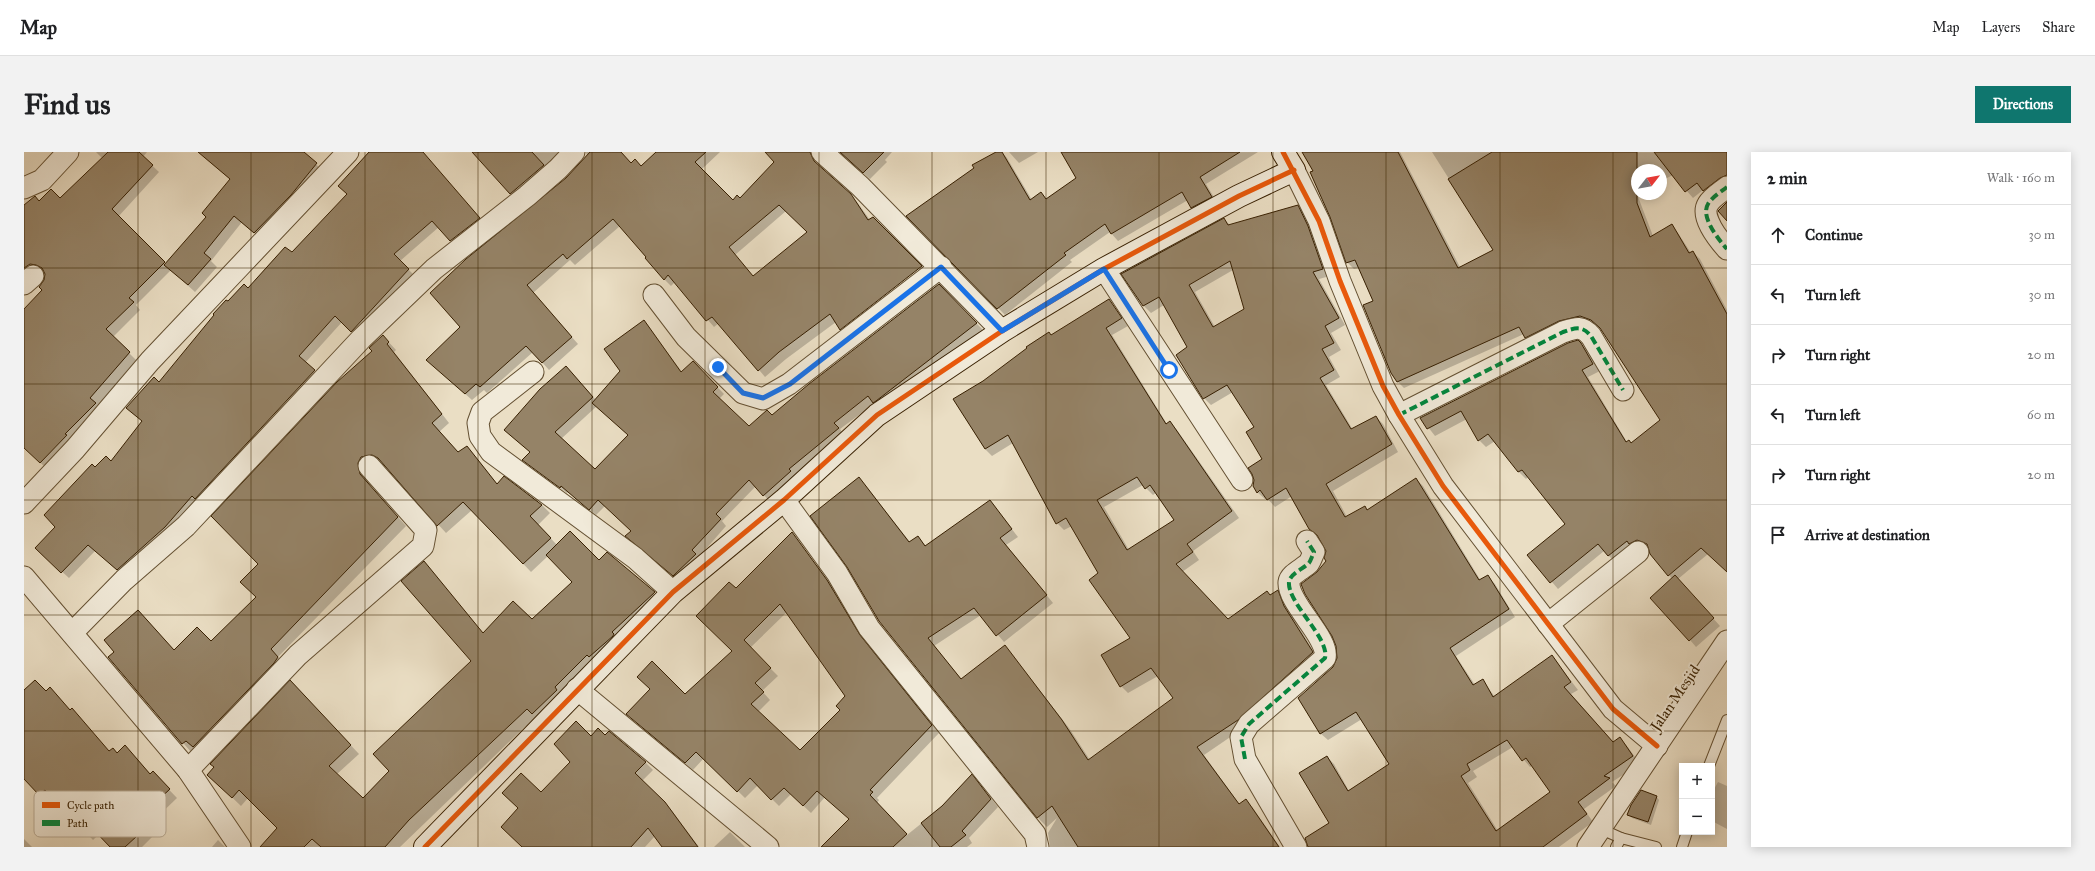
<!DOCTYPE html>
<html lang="en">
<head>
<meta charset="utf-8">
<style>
	body { margin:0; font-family:"IM FELL Great Primer",serif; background:#f2f2f2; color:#202124 }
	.controls { position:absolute; right:12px; bottom:12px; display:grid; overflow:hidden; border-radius:0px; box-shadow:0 2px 10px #0003 }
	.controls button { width:36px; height:36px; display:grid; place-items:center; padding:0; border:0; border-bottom:1px solid #e0e0e0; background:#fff; color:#202124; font:20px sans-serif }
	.compass { position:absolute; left:1607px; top:12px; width:36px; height:36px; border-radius:50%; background:#fff; box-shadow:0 2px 10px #0003; rotate:59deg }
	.stop { position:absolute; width:12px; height:12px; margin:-9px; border:3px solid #1a73e8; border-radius:50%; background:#fff }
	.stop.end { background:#1a73e8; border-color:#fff; box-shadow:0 1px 4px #0008 }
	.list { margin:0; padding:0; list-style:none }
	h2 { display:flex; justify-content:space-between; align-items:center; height:52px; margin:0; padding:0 16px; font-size:17px }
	h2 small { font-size:13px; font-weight:400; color:#757577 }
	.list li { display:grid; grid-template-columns:26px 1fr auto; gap:12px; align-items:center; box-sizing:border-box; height:60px; padding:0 16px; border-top:1px solid #e0e0e0 }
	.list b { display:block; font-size:15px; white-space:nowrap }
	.list em { font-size:13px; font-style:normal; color:#757577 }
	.icon { flex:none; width:22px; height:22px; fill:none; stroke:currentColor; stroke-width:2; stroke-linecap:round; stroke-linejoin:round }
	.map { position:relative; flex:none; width:1703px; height:695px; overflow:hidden; border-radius:0px }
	header { display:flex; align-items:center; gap:24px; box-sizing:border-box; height:56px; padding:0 20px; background:#fff; border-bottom:1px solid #e0e0e0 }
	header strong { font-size:19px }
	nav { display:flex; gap:22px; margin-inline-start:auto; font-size:14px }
	.intro { display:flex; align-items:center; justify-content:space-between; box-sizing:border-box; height:96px; padding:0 24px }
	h1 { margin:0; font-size:28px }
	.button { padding:10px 18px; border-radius:0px; background:#0f766e; color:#fff; font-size:14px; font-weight:700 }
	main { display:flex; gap:24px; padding:0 24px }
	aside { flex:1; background:#fff; border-radius:0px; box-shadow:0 2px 10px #0003 }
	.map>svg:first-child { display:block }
</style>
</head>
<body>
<header>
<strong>Map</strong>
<nav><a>Map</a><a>Layers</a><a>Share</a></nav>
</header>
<div class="intro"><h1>Find us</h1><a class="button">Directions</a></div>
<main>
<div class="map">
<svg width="1703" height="695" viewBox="0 0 1703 695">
	<rect width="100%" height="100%" fill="#eadec4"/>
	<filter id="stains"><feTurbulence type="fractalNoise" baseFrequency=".005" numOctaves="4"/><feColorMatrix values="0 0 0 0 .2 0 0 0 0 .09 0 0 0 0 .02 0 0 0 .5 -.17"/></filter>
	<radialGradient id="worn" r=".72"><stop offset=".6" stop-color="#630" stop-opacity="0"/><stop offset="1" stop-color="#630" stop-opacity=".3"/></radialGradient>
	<!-- shadow -->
	<g fill="#0003" fill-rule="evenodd">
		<path d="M72 0H123L119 5 135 20 94 65 142 113 183 65 207 28 174 0H279L299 19 238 88 218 70 187 109 193 115 171 140 147 118 112 153 116 158 89 185 112 208 73 254 78 259 24 318 0 295V174L40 97 17 119 0 130V54L36 48 79 7Z"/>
		<path d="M347 0H398L462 73 433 95 415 75 376 109 391 124 334 186 318 170 281 211 297 225 100 424 71 399 45 426 12 396 33 375 71 317 87 311 119 270 103 256 136 232 204 151 224 137 268 102 324 43Z"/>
		<path d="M450 0H548L493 49Z"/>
		<path d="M562 0H597L607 12 617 15 634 0H696L678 17 709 49 716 48 752 10 749 0H782L794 14 833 50 846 68 812 170 762 207 741 225 695 171 690 175 651 130 647 134 640 127 624 105 596 74 551 113 546 108 509 141 554 192 525 218 509 200 463 241 460 238 448 248 410 214 543 27 563 3ZM762 59 784 80 729 125 711 103Z"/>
		<path d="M815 0H868L861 8 863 10 846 27Z"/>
		<path d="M974 0H978L983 6 1008 48 1017 41 1023 48 1054 26 1038 0H1234L1182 32 1194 52 1175 62 1164 48 1094 89 1086 80 1046 108 1048 110 981 163 883 64Z"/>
		<path d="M985 0H1014L995 11Z"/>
		<path d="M1279 0H1376L1436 115 1470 98 1408 0H1703V33L1686 45 1679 38 1669 46 1649 23 1637 29V18H1613V42L1629 84 1648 74 1654 81 1667 101 1669 100 1676 107 1703 158V419L1684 402 1654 427 1696 474 1672 495 1666 488 1648 427 1625 397 1620 395 1591 410 1580 399 1534 437 1505 403 1543 372 1504 325 1502 327 1495 320 1471 289 1462 295 1455 288 1443 267 1411 284 1397 266 1557 192 1564 199 1576 219 1564 225 1603 290 1607 292 1638 268 1576 175 1563 171 1509 192 1500 182 1380 236 1373 229 1350 150 1335 116 1330 117 1323 110 1291 19Z"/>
		<path d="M1273 54 1281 61 1306 124 1295 127 1321 173 1307 181 1317 198 1305 205 1316 225 1302 233 1329 278 1352 265 1359 272 1374 300 1309 339 1323 365 1341 355 1344 358 1392 327 1399 334 1457 429 1464 425 1471 432 1491 465 1432 504 1451 533 1459 529 1471 545 1528 504 1554 538 1547 542 1590 591 1596 587 1603 594 1616 612 1588 630 1592 634 1560 657 1569 670 1535 695H1285L1306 671 1303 605 1310 612 1325 639 1367 612 1338 567 1304 588 1296 581 1310 516 1314 506 1313 494 1294 421 1303 409 1301 394 1297 387 1286 377 1268 344 1251 355 1243 346 1241 347 1233 340 1239 307 1231 275 1209 240 1187 253 1180 246 1165 196 1140 153 1127 161 1120 154 1099 122 1200 67 1206 73ZM1209 118 1221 157 1191 175 1171 140ZM1489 595 1506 615 1509 613 1528 640 1474 679 1444 631 1453 625 1449 619Z"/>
		<path d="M898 116 904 122 824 184 817 178Z"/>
		<path d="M915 133 959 178 858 255 856 256 851 251 816 277 820 283 746 350 732 334 698 369 702 374 674 406 656 430 609 390 608 379 581 354 572 363 544 340 543 341 499 308 507 300 548 222 572 248 597 219 620 169 658 220 669 210 700 242 695 247 725 276 748 264ZM573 254 608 286 571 318 537 287Z"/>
		<path d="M1085 148 1104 174 1088 183 1143 272 1146 270 1153 278 1215 366 1169 399 1175 408 1158 420 1204 468 1254 440 1261 447 1267 462 1295 508 1221 575 1180 603 1216 653 1222 649 1229 656 1256 695H1026L1024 681 1033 666 1023 675 1016 668 856 469 835 326 886 390 894 385 903 395 966 349 994 385 982 393 1029 451 980 490 957 463 910 494 938 528 981 494 1045 576 1066 608 1150 547 1134 524 1104 541 1097 534 1107 486 1076 422 1048 374 1040 378 1033 371 989 291 968 304 961 297 930 248ZM1119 333 1129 343 1133 340 1151 368 1105 398 1080 355Z"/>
		<path d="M359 184 372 198 370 200 425 271 415 280 434 301 443 295 473 332 480 326 518 353 526 361 514 373 533 393 575 409 583 402 639 449 517 569 512 564 376 695H237L254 676 224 646 217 654 193 631 275 538 335 602 313 622 340 647 366 619 448 509 459 482 508 468 550 430 524 404 507 420 448 358 422 381 357 310 345 313 341 319 344 331 382 374 254 505 262 514 167 600 85 505 150 499 187 490 233 445 235 412Z"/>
		<path d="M768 381 810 436 843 492 915 581 853 646 855 648 853 651 883 683 919 654 955 631 974 655 945 686 948 691 943 695H798L826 667 801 645 787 661 767 642 755 654 734 633 721 646 680 606 669 618 610 569 627 537 661 543 709 499 712 438ZM763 460 822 544 817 558 776 599 734 560 746 548 738 539 754 524 726 496Z"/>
		<path d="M0 539 46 559 85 600 109 603 127 623 129 621 153 646 126 672 133 680 118 695H87L75 682 69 688 29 646 20 647 0 625Z"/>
		<path d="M567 585H581L621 610 629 618 618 629 648 659 675 695H640L631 684 621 695H499L517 642 548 610Z"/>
		<path d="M1694 630 1703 634V677L1688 669V641Z"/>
		<path d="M1632 644 1635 648 1627 673 1608 666 1604 663Z"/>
		<path d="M706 680 721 695H690Z"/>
		<path d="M0 687 8 695H0Z"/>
		<path d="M194 688 201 695H188Z"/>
	</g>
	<!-- building -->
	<g fill="#958367" stroke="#382002" fill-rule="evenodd">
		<path d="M84 0H115L129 13 88 57 141 110 105 146 110 150 82 177 106 200 66 246 72 251 41 282 43 283 16 311 0 296V157L18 138 15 135 20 128 21 122 18 116 12 113 6 112 0 116V53L11 44 15 49 27 37 36 46Z"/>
		<path d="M174 0H280L293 11 267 43 230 81 210 64 180 101 187 107 164 133 140 113 182 65 178 61 206 27Z"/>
		<path d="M345 0H399L456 66 426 89 408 69 370 102 385 117 327 180 311 164 275 204 291 218 171 347 168 344 141 375 93 418 64 393 37 421 11 396 31 375 20 363 68 312 71 315 82 304 87 309 118 269 102 256 130 225 135 230 190 163 189 162 202 148 204 149 220 132 224 136 261 95 268 100 323 42 314 34Z"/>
		<path d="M448 0H508L520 13 486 42Z"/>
		<path d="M566 0H597L607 11 611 7 617 14 632 0H682L671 10 709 48 713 43 716 46 750 10 741 0H786L790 9 827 42 844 68 849 65 898 114 816 178 806 162 755 200 734 219 688 165 682 169 644 123 640 128 621 106 622 105 589 67 543 107 539 102 503 133 548 185 518 211 502 194 456 235 452 232 441 242 402 208 436 175 406 141 442 107 542 26ZM755 53 783 80 729 124 705 95Z"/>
		<path d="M816 0H860L839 21Z"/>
		<path d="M972 0H978L1006 48 1017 40 1022 47 1052 26 1037 0H1216L1176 25 1188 45 1167 56 1158 40 1087 82 1081 72 1040 101 1042 103 973 157 882 64 950 16 948 13Z"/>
		<path d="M1278 0H1374L1434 116 1469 98 1424 27 1468 0H1613V51L1626 85 1648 72 1665 101 1669 99 1703 162V420L1677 396 1644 424 1626 402 1623 392 1613 388 1605 392 1603 389 1584 404 1574 392 1526 431 1503 403 1541 372 1498 318 1494 320 1464 282 1454 289 1437 259 1403 277 1396 266 1544 191 1554 188 1557 191 1569 212 1558 218 1602 290 1605 288 1607 291 1636 268 1576 176 1567 168 1556 164 1535 169 1501 186 1495 175 1373 230 1367 221 1339 153 1349 149 1331 108 1322 111 1306 65 1286 20 1289 19Z"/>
		<path d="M1630 0H1703V23L1696 26 1679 39 1673 31 1661 40Z"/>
		<path d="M1703 50V69L1694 59Z"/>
		<path d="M1274 53 1284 74 1299 117 1289 120 1315 166 1301 174 1310 191 1298 197 1310 218 1296 226 1327 277 1352 264 1368 292 1302 332 1321 365 1341 354 1343 358 1392 326 1455 428 1464 423 1485 457 1426 496 1449 533 1459 527 1469 545 1528 503 1547 530 1540 535 1589 590 1596 585 1609 604 1580 624 1586 626 1554 650 1563 662 1519 695H1284L1281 686 1305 671 1275 621 1303 604 1324 639 1365 612 1332 560 1296 582 1274 546 1309 515 1313 506 1312 494 1308 484 1281 442 1277 432 1293 420 1302 409 1300 406 1302 399 1293 383 1285 377 1262 336 1243 348 1236 338 1233 341 1229 334 1230 328 1228 322 1224 316 1238 307 1222 280 1230 275 1203 233 1179 247 1152 203 1163 195 1135 145 1119 154 1097 122 1200 66 1204 73ZM1206 109 1220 157 1189 175 1165 133ZM1483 588 1498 609 1502 606 1526 640 1472 679 1437 624 1446 618 1443 612Z"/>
		<path d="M915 132 953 171 852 249 849 251 844 244 810 271 815 276 765 317 767 319 739 344 725 328 692 362 697 367 668 398 672 402 649 424 601 384 607 379 574 348 565 358 537 334 536 336 498 308 506 300 480 278 516 237 542 214 569 245 531 280 571 317 604 283 568 251 596 219 580 197 620 168 657 220 669 209 694 235 689 240 725 274 743 258 748 263 785 232Z"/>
		<path d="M1085 147 1098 166 1082 176 1142 272 1146 269 1208 359 1163 392 1169 400 1152 412 1204 467 1243 439 1246 443 1254 438 1260 454 1289 500 1214 568 1173 595 1215 652 1222 647 1255 695H1054L1028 654 1013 666 855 469 823 415 786 364 835 325 885 390 894 384 901 394 966 348 988 377 976 386 1023 443 972 484 950 456 904 486 937 527 981 493 1038 568 1064 608 1149 546 1127 516 1096 535 1077 503 1106 486 1065 428 1074 421 1042 366 1032 372 984 283 961 297 929 247 959 229 1003 196 1002 195 1025 180 1027 183ZM1113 325 1121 337 1126 333 1150 368 1103 398 1073 348Z"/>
		<path d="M359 183 365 190 363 192 418 262 408 271 434 300 443 294 473 332 480 324 518 353 506 364 527 386 499 412 439 350 413 374 354 306 348 303 337 305 334 311 336 322 374 365 247 497 254 505 250 511 169 595 162 589 158 592 84 505 90 500 80 488 114 458 150 498 173 475 187 489 232 445 216 430 234 412 187 364 313 230 348 199 345 196Z"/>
		<path d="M546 379 575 408 583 400 631 440 588 480 590 482 589 484 565 505 563 503 531 535 533 538 508 562 503 557 385 668 361 695H297L288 687 280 695H236L253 676 215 638 208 646 183 623 190 615 186 612 266 528 327 593 305 614 339 646 365 619 349 602 447 509 377 429 400 409 459 481 489 449 508 467 548 430 522 403Z"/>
		<path d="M768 380 803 428 836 483 908 573 846 638 849 640 846 643 883 682 869 695H797L825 667 793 639 779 654 760 636 747 648 726 626 713 640 672 600 661 611 602 562 626 537 613 525 628 509 661 542 708 499 672 464 705 430 712 436ZM756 452 821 544 812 554 816 558 776 598 727 552 740 540 731 531 747 516 720 488Z"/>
		<path d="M1651 423 1690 466 1665 489 1626 446Z"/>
		<path d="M11 528 22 539 26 535 46 558 48 556 85 599 89 596 93 601 101 593 126 622 129 619 146 637 118 663 126 672 101 695H86L67 675 60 681 21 638 15 643 0 627V538Z"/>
		<path d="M552 569 567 584 574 576 581 583 585 579 622 610 611 621 641 650 674 695H638L624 676 607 695H498L477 675 494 656 478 641 497 621 517 640 546 610 530 592Z"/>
		<path d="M948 622 967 647 938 679 942 683 927 695H916L897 671 918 654Z"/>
		<path d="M1617 638 1633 644 1624 670 1603 663 1607 653Z"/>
	</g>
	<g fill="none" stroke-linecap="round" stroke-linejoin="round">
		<defs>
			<g id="lane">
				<path d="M1685 614 1703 568"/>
				<path d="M1577 677 1597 686"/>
				<path d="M1592 695 1597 686 1632 695"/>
				<path d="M1658 695 1663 680"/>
			</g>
			<g id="street">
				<path d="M798 0 836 34 978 179"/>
				<path d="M1270 18 1295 69 1316 129 1359 234 1375 263 1419 334 1589 557 1633 594"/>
				<path d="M1703 35C1697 40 1688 45 1684 52 1676 65 1695 88 1703 97"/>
				<path d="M0 36 18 28 44 0"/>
				<path d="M1080 117 1218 328"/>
				<path d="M0 132 9 124"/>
				<path d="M630 143 662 185 719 241 739 247 765 232 917 115"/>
				<path d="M509 220 458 260 454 271 456 284 467 300 611 406 649 440"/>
				<path d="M1375 263 1539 180C1551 176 1558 173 1567 184L1599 238"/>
				<path d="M760 348 813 421 845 476 1011 682 1014 695"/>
				<path d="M0 351 51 297 126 209 324 0"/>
				<path d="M0 425 164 618 216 695"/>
				<path d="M1524 472 1614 400"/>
				<path d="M48 481 100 428 162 374 337 187 410 117 503 44 534 17 550 0"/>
				<path d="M553 537 744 695"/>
				<path d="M164 618 274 503 399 394 402 378 345 314"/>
				<path d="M1272 695 1221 607 1217 585 1225 572 1301 506C1306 486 1263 451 1265 430 1266 422 1279 417 1285 411 1287 408 1288 404 1290 400L1283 389"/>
				<path d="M1564 695 1703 489"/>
			</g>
			<path id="secondary" d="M401 695 649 440 760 348 853 263 978 179 1080 117 1215 44 1270 18 1259 0"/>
		</defs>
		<!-- lane casing -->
		<use href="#lane" stroke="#645032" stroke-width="12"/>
		<!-- street casing -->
		<use href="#street" stroke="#645032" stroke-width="23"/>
		<!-- secondary casing -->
		<use href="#secondary" stroke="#382002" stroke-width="24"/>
		<!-- lane -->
		<use href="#lane" stroke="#f1ead9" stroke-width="10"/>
		<!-- street -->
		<use href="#street" stroke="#f1ead9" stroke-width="21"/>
		<!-- secondary -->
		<use href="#secondary" stroke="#f1ead9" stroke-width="22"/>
		<!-- quiet -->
		<g stroke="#00873e" stroke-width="4" stroke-dasharray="8 4" stroke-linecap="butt">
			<path d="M1703 35C1697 40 1688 45 1684 52 1676 65 1695 88 1703 97"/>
			<path d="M1375 263 1539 180C1551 176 1558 173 1567 184L1599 238"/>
			<path d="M1221 607 1217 585 1225 572 1301 506C1306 486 1263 451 1265 430 1266 422 1279 417 1285 411 1287 408 1288 404 1290 400L1283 389"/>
		</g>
		<defs>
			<g id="cycleway">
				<path d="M1259 0 1295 69 1316 129 1359 234 1375 263 1419 334 1589 557 1633 594"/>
				<path d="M401 695 649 440 760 348 853 263 978 179 1080 117 1215 44 1270 18"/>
			</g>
		</defs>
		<!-- cycleway casing -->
		<use href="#cycleway" stroke="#f1ead9" stroke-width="8"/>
		<!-- cycleway -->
		<use href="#cycleway" stroke="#e8590c" stroke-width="5"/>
	</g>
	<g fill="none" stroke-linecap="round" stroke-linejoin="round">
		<!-- route -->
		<path stroke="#1a73e8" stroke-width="5" d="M694 215 719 241 739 246 766 232 917 115 978 179 1080 117 1145 218"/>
	</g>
	<!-- grid -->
	<path fill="none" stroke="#382002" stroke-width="1" stroke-opacity="0.55" d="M114 0V695M227 0V695M341 0V695M454 0V695M568 0V695M681 0V695M795 0V695M908 0V695M1022 0V695M1135 0V695M1249 0V695M1362 0V695M1476 0V695M1589 0V695M0 116H1703M0 232H1703M0 348H1703M0 463H1703M0 579H1703"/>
	<g text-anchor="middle" stroke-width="4" stroke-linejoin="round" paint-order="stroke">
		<!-- street labels -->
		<g font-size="15" fill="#382002" stroke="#f1ead9">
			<text transform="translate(1651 546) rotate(-56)" y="5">Jalan Mesjid</text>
		</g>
	</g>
	<!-- legend -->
	<rect x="10" y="639" width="132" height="46" rx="6" fill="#f1ead9" stroke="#baad98" stroke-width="1"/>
	<rect x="18" y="650" width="18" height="6" fill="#e8590c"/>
	<rect x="18" y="668" width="18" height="6" fill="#00873e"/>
	<g font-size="11" fill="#382002">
		<text x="43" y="657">Cycle path</text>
		<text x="43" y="675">Path</text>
	</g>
	<rect width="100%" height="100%" filter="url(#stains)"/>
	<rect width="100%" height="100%" fill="url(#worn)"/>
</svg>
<div class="controls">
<button>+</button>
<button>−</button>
</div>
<svg class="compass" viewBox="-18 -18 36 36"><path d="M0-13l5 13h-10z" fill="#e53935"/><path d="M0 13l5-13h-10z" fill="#757577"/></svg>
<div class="stop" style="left:1145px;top:218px"></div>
<div class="stop end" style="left:694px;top:215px"></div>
</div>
<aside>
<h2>2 min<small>Walk · 160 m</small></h2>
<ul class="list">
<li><svg class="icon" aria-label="ahead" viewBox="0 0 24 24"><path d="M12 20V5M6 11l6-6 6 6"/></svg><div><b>Continue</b></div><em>30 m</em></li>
<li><svg class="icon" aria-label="left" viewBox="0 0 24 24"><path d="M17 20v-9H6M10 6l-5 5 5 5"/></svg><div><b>Turn left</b></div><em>30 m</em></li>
<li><svg class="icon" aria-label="right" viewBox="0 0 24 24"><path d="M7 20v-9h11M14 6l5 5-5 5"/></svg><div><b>Turn right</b></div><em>20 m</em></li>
<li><svg class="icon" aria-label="left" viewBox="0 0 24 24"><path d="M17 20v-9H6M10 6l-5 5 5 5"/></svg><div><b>Turn left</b></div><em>60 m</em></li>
<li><svg class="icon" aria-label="right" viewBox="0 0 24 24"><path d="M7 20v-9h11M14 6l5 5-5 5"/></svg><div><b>Turn right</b></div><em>20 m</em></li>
<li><svg class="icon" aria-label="arrive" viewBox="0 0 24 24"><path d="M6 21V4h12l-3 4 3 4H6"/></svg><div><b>Arrive at destination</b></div></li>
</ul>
</aside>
</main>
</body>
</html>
